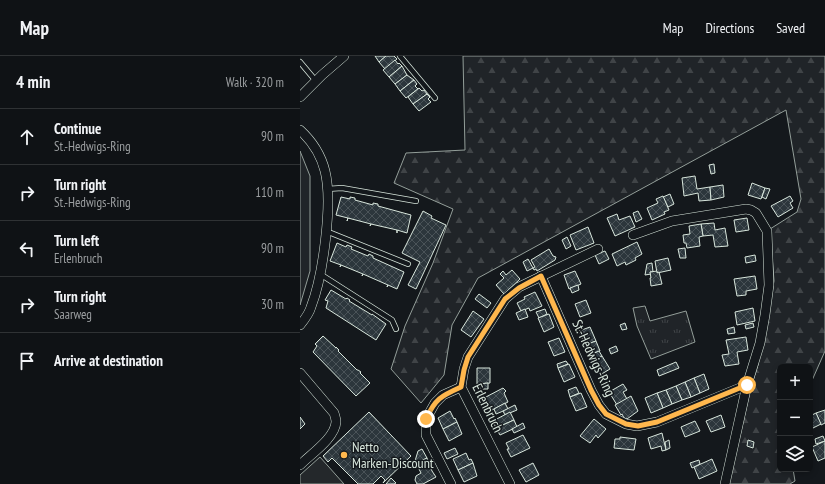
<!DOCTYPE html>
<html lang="en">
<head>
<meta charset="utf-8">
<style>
	body { margin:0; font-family:"PT Sans Narrow",sans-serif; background:#181b1e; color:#f1f3f6 }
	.controls { position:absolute; right:12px; bottom:12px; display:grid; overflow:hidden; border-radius:6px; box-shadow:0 2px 6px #0003 }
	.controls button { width:36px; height:36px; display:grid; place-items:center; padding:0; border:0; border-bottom:1px solid #2f3234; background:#0f1215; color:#f1f3f6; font:20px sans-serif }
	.stop { position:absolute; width:12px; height:12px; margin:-9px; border:3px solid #ffb74d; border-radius:50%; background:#fff }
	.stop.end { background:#ffb74d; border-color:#fff; box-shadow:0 1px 4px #0008 }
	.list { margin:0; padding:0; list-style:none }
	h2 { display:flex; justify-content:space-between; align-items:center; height:52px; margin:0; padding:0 16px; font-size:17px }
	h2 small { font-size:13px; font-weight:400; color:#9b9ea0 }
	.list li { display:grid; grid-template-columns:26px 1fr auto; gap:12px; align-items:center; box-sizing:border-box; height:56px; padding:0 16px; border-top:1px solid #2f3234 }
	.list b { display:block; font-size:15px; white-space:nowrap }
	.list p { margin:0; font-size:13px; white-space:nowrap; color:#9b9ea0 }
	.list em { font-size:13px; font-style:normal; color:#9b9ea0 }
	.icon { flex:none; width:22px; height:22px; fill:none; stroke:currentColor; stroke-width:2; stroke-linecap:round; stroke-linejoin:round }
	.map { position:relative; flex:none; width:525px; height:428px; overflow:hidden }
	header { display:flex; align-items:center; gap:24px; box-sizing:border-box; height:56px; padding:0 20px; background:#0f1215; border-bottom:1px solid #2f3234 }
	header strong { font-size:19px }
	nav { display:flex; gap:22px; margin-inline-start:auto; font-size:14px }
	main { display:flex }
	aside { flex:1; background:#0f1215 }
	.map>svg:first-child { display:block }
</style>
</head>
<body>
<header>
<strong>Map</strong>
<nav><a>Map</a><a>Directions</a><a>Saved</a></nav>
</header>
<main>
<aside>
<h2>4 min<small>Walk · 320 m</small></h2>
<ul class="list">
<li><svg class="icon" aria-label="ahead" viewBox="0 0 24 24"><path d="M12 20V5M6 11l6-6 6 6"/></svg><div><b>Continue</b><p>St.-Hedwigs-Ring</p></div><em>90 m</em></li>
<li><svg class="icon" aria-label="right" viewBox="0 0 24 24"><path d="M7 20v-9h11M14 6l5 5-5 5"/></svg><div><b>Turn right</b><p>St.-Hedwigs-Ring</p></div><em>110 m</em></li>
<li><svg class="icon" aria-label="left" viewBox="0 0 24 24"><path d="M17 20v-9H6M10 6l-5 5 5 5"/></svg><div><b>Turn left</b><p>Erlenbruch</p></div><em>90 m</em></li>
<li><svg class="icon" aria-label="right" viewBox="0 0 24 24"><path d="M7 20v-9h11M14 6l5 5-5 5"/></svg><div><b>Turn right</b><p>Saarweg</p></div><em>30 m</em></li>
<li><svg class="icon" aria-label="arrive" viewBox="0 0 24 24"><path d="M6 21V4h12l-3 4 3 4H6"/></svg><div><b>Arrive at destination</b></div></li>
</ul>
</aside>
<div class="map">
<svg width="525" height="428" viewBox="0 0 525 428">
	<defs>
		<pattern id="forest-firs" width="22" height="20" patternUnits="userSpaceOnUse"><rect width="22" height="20" fill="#202428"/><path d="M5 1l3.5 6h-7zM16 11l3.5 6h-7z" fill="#404447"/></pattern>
		<pattern id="park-tufts" width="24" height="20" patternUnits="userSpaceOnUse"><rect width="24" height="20" fill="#202428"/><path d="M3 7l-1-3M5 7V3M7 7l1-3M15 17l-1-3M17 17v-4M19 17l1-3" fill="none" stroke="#404447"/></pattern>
		<pattern id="building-cross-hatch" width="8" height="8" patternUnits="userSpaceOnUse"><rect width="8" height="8" fill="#2c363c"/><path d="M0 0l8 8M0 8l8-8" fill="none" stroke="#4a5358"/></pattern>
	</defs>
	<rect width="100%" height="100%" fill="#14181c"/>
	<!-- grass -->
	<path fill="#202428" stroke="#939e99" d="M0 95 10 120V215L0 249Z"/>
	<!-- forest -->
	<path fill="url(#forest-firs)" stroke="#939e99" d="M163 0H525V295L510 329V311H480V413H493L495 425 490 428H429L451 331 458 309 474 225 470 173 497 156 501 143 486 54 178 222 152 269 144 319 121 347 91 313 105 270 133 207 153 153 94 127 106 97 165 94Z"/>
	<!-- park -->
	<path fill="url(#park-tufts)" stroke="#939e99" d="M345 250 350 265 386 255 395 286 351 303 337 270 333 252Z"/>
	<!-- parking -->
	<path fill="#24282b" stroke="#939e99" d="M20 401 44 428H0V419Z"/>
	<!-- building -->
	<g fill="url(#building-cross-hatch)" stroke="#d8e6dc">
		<path d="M75 0H86L79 6Z"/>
		<path d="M86 0H94L97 3 85 13 79 6Z"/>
		<path d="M95 4 98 8 99 7 102 10 89 21 83 14Z"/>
		<path d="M102 10 107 19 95 28 89 21Z"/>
		<path d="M107 19 114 24 100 35 95 28Z"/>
		<path d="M114 24 117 28 115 30 118 33 106 42 100 35Z"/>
		<path d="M119 32 122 35 124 34 127 38 113 48 108 41Z"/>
		<path d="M127 38 130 41 128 43 131 46 119 55 113 48Z"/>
		<path d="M414 108 415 117 411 118 409 109Z"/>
		<path d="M395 120 397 133 410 131 411 144 399 145 398 137 384 140 382 122Z"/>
		<path d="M452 127 465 132 461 143 448 139Z"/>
		<path d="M423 129 424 141 411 144 410 131Z"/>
		<path d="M465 132 470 133 466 143 462 141Z"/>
		<path d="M370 138 374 148 368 151 363 141Z"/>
		<path d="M363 140 369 154 364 156 365 158 352 164 347 152 358 147 356 143Z"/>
		<path d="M490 140 493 145 490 147 493 152 478 161 471 150Z"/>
		<path d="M41 141 50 143V141L55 142V144L73 149V147L78 148V150L111 159 107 177 97 174V177V174L71 168 70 170 71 168 48 162 47 165 48 162 36 159Z"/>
		<path d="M123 155 132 160 131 162 146 169 116 233 108 229 120 206 102 197Z"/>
		<path d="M338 155 342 163 336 166 333 157Z"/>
		<path d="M317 158 319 164 330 160 335 171 315 180 307 162Z"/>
		<path d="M447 162 449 174 436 176 434 164Z"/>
		<path d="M414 167 415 174 425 172 428 190 415 191 413 179 403 180 401 168Z"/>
		<path d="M401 168 403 180 399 181 400 190 387 192 386 187H384L383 179 390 178 389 170Z"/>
		<path d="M288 171 294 187 276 194 270 179Z"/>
		<path d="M267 181 271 190 266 193 262 184Z"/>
		<path d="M337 186 342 198 335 202 336 204 326 209 325 206 317 210 312 198Z"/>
		<path d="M37 187 46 191 47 189 52 191 51 193 68 200 69 198 73 200V202L104 216 97 233 88 229 87 231 88 229 63 218 62 220 63 218 41 209 40 211 41 209 30 205Z"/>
		<path d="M385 192 386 202H380L378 193Z"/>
		<path d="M249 193 253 200 256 201 255 204 237 215 236 213 234 214 233 212 235 211 231 204Z"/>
		<path d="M305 195 309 203 299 208 295 199Z"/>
		<path d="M455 199 456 205 446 207 445 201Z"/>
		<path d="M368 202 371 214 357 217 355 205Z"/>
		<path d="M228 203 233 212 227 215 223 206Z"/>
		<path d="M352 207 353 216H350L351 218 345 219 347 208Z"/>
		<path d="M212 214 220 223 204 238 196 229 204 222 200 218 203 215 206 219Z"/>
		<path d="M275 215 281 228 269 233 264 219Z"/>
		<path d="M357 215V217L359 216 362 228 351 230 350 222H351L350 216Z"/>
		<path d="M455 220 457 233 446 235V239L437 240 434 223Z"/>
		<path d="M278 229 279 234 272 237 270 232Z"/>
		<path d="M31 234 46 243 47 242 50 244 49 245 72 259V258L86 268 76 284 26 252 28 245 25 244Z"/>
		<path d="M235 236 242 250 230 255 229 252 221 255 217 247 225 243 224 241Z"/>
		<path d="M179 238 191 247 187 252 175 243Z"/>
		<path d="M286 244 291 257 280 261 275 248Z"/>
		<path d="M453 252 455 265 437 269 435 256Z"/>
		<path d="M225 253 228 261 219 264 216 257Z"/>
		<path d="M245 253 247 258 239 262 236 256Z"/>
		<path d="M173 255 184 263 171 281 161 274Z"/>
		<path d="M249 258 254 271 244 276 238 262Z"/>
		<path d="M325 267 327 273 322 274 320 269Z"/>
		<path d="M453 267 454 271 446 273 445 269Z"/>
		<path d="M290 271 296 285 285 289 279 275Z"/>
		<path d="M434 271 435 277 428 278 427 273Z"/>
		<path d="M23 280 36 292V291L39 294 38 295 57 314H58L61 316 60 317 70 327 56 340 13 296 17 290 15 288Z"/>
		<path d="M446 281 448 294 437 296 439 308 425 310 422 299 429 298 426 284Z"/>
		<path d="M259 282 265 296 254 300 248 286Z"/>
		<path d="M296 285 300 295 289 299 285 289Z"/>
		<path d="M316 290 318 295 311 298 309 293Z"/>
		<path d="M299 295 302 300 294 305 290 299Z"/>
		<path d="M302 300 310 313 300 319 292 306Z"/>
		<path d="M266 305 268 308 258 312 257 308Z"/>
		<path d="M376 306 379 312 359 320 357 314Z"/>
		<path d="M269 308 275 321 264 326 258 312Z"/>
		<path d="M177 312H190V327L177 328Z"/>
		<path d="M404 318 409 333 400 337 394 322Z"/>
		<path d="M394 322 400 337 391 341 385 326Z"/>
		<path d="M385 326 391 341 382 344 376 330Z"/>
		<path d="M188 327V333H178V328Z"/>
		<path d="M323 328 327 334 323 336 327 343 317 349 309 336Z"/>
		<path d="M376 330 382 344 372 348 366 334Z"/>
		<path d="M276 331 279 337 270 341 268 334Z"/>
		<path d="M203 332 206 335 204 337 208 346 190 355 188 351 186 350 185 348 186 346 184 342Z"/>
		<path d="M366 334 372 348 363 352 357 337Z"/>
		<path d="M281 337 287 351 276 355 270 341Z"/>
		<path d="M357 337 363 352 351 357 345 342Z"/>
		<path d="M331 340 338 355 327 363 324 362 322 358 321 359 315 349Z"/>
		<path d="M205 347 208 353 196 358 194 353Z"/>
		<path d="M215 349 217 354 205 359 203 355Z"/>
		<path d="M525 354V367L521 369 516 357Z"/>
		<path d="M150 355 154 363 155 362 157 366 143 373 138 362Z"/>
		<path d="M69 356 111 400 83 427 85 424 81 420 73 428H58L32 402 28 406 23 400Z"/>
		<path d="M210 356 214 364 196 372 193 365Z"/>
		<path d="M516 357 521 368 511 373 510 360Z"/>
		<path d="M421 359 425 371 411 376 406 365Z"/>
		<path d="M0 361 5 368 0 373Z"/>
		<path d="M294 363 306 373 298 382 296 379 290 387 280 380Z"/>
		<path d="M214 364 217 371 200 379 196 372Z"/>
		<path d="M395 365 400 375 385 381 381 371Z"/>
		<path d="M157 366 162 378 149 385 143 373Z"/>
		<path d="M223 367 225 372 214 377 212 373Z"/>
		<path d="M362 377 366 394 362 395 361 390 351 393 348 382Z"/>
		<path d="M223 379 230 392 211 401 207 393H209L206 387Z"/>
		<path d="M523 380 525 385 516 388 515 383Z"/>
		<path d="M320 381 336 383 334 394 314 392 315 383H320Z"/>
		<path d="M369 384 370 392 366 394 365 386Z"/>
		<path d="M448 384 454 386 453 392 447 390Z"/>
		<path d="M525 385V402L518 405 512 391Z"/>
		<path d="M155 392 158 398 147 403 144 397Z"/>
		<path d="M122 393 127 402 119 406 118 411 115 405 118 395Z"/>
		<path d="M166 397 169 404 171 403 173 407 158 414 153 403Z"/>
		<path d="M127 402 132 415 136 421 123 428H117L115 424 116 420 121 417 118 411 119 406Z"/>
		<path d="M412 403 417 415 399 423 394 411Z"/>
		<path d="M399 404 400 408 392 412 390 407Z"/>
		<path d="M173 407 177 420 164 426 158 414Z"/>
		<path d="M233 407 239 419 226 426 219 414Z"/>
		<path d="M91 422 96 427 94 428H86Z"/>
	</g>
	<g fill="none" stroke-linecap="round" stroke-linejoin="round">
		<defs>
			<g id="service">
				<path d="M100 0 135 42"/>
				<path d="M0 6 16 25"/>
				<path d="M27 133 42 132 116 145"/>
				<path d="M26 175 108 208"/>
				<path d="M20 218 92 264 96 273"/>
			</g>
			<g id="minor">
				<path d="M0 41 22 19 44 0"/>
				<path d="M0 74C12 85 21 99 25 115 33 147 23 220 11 251 9 258 5 263 0 269"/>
				<path d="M333 179 372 165 446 153 451 154 456 157 467 175 469 229 465 259 460 287 447 329 425 428"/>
				<path d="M241 220 291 334 299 349 306 358 326 368 337 370 357 366 447 329"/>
				<path d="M0 317 34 357C35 360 36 363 36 366 35 382 11 398 0 409"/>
				<path d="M151 428 126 379V363L135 347 143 339 161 331"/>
				<path d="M210 428 161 331 164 313 168 301 205 243 219 231 298 193"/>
			</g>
		</defs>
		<!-- service casing -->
		<use href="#service" stroke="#d8e6dc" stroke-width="6"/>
		<!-- minor casing -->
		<use href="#minor" stroke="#d8e6dc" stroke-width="10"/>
		<!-- service -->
		<use href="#service" stroke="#14181c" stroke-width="4.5"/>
		<!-- minor -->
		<use href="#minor" stroke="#14181c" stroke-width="9"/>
	</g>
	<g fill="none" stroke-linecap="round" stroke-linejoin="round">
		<!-- route -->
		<path stroke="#ffb74d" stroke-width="5" d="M126 363C135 343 141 340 161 331L164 314 168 301 205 243 219 232 241 220 291 334 299 349 306 358 326 368 338 370 357 366 447 329"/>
	</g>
	<!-- markers -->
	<circle fill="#ffb74d" stroke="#14181c" stroke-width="1.5" cx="44" cy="399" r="4"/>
	<g text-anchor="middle" stroke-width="3" stroke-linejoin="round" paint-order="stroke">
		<!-- street labels -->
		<g font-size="14" fill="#d8e6dc" stroke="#14181c">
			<text transform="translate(294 302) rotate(65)" y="5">St.-Hedwigs-Ring</text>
			<text transform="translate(188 352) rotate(64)" y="5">Erlenbruch</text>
		</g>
		<!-- poi labels -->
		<g font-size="14" fill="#d8e6dc" stroke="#14181c" text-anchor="start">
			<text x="52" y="396">Netto<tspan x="52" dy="16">Marken-Discount</tspan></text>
		</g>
	</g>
</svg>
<div class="controls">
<button>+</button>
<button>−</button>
<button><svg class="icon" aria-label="layers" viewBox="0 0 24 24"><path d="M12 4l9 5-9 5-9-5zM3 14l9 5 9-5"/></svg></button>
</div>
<div class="stop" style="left:447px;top:329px"></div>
<div class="stop end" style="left:126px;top:363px"></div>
</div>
</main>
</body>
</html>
